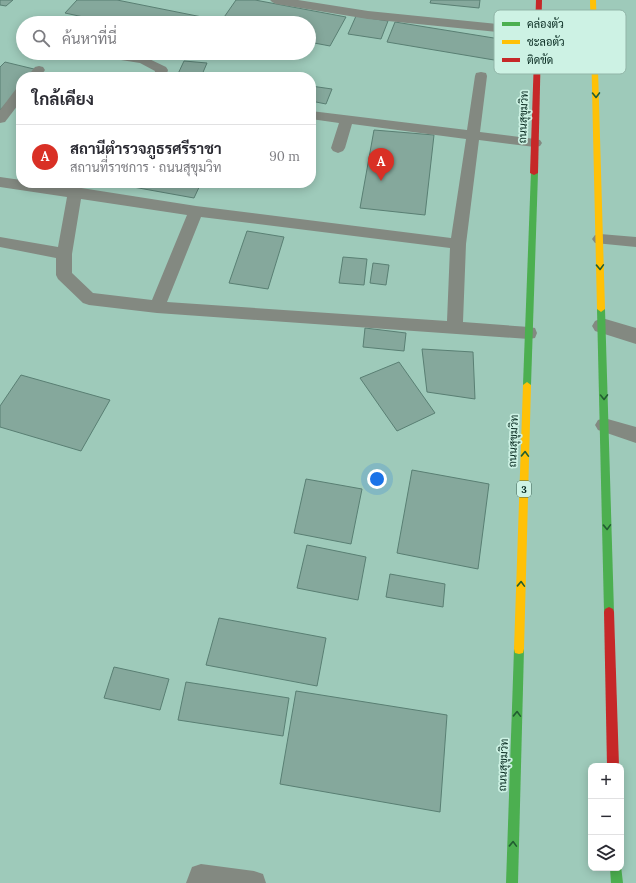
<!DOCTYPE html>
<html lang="th">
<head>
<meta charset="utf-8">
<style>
	body { margin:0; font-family:Lora,Sarabun,serif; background:#f2f2f3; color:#2b2b33 }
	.controls { position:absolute; right:12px; bottom:12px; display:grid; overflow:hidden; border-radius:8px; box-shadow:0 2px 10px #0003 }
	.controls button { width:36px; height:36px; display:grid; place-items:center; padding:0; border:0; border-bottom:1px solid #e1e1e2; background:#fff; color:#2b2b33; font:20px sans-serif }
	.you { position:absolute; left:377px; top:479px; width:14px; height:14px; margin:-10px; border:3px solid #fff; border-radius:50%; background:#1a73e8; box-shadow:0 0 0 6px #1a73e833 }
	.badge { display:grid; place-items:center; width:26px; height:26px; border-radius:50%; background:#d93025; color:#fff; font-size:13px; font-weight:700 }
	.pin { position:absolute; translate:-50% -33px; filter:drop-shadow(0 1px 2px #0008) }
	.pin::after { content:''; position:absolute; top:21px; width:14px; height:12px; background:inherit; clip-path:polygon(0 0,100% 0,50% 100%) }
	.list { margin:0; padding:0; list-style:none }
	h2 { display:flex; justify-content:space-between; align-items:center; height:52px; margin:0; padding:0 16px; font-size:17px }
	h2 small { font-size:13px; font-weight:400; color:#7c7c81 }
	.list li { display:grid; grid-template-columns:26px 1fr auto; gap:12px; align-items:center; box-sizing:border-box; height:64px; padding:0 16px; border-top:1px solid #e1e1e2 }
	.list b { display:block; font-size:15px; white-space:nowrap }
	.list p { margin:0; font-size:13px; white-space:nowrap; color:#7c7c81 }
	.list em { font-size:13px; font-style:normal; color:#7c7c81 }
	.icon { flex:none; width:22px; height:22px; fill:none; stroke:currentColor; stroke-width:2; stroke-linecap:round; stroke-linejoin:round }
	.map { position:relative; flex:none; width:636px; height:883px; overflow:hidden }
	.search { position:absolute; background:#fff; box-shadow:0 2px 10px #0003; left:16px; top:16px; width:300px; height:44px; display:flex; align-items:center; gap:10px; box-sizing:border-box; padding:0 14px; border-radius:22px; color:#7c7c81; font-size:15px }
	.panel { position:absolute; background:#fff; box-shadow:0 2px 10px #0003; left:16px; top:72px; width:300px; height:116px; border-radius:16px }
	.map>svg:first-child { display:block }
</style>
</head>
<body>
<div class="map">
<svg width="636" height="883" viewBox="0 0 636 883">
	<rect width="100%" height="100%" fill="#9ecaba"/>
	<!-- building -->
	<g fill="#85a89c" stroke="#597f73">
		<path d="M0 0H13L6 6 0 5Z"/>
		<path d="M77 0H117L207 18 203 23H111L65 13Z"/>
		<path d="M236 0H255L346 17 330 46 309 42V23H220Z"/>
		<path d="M431 0H480L479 8 430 3Z"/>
		<path d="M356 16 388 21 381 39 348 34Z"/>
		<path d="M395 22 500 39 494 60 387 42Z"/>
		<path d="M184 61 207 63 201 77 177 76Z"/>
		<path d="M5 62 38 70 31 77H21V88L0 110V67Z"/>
		<path d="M311 86 332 89 326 104 311 101Z"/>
		<path d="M374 130 434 135 425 215 360 208Z"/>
		<path d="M111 183H201L194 198Z"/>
		<path d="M247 231 284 237 268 289 229 283Z"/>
		<path d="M343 257 367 259 364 285 339 283Z"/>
		<path d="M373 263 389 265 386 285 370 283Z"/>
		<path d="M365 328 406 333 404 351 363 347Z"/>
		<path d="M422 349 473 352 475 399 427 392Z"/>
		<path d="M399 362 435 413 397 431 360 378Z"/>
		<path d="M21 375 110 400 81 451 0 427V406Z"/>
		<path d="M412 470 489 484 478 569 397 553Z"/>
		<path d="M306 479 362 489 351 544 294 533Z"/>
		<path d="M307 545 366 557 358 600 297 588Z"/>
		<path d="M390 574 445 584 443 607 386 597Z"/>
		<path d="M219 618 326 638 317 686 206 665Z"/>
		<path d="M114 667 169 679 160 710 104 698Z"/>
		<path d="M186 682 289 698 283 736 178 720Z"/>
		<path d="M296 691 447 715 440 812 280 784Z"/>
	</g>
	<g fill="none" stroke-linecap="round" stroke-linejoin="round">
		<!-- lane -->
		<g fill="#838981" fill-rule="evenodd">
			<path d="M270 0H298L368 11 538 28 542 29 544 32 542 35 538 36 368 19 276 4 272 2Z"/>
			<path d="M96 53H124L143 56 166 67 168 70 166 77H154L155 71 140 63 102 57 98 56Z"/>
			<path d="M39 66 43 67 45 70 40 77H27L35 67Z"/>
			<path d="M481 72 486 73 487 76 480 132 535 139 540 140 542 143 540 146 535 147 479 140 466 244 463 322 529 327 535 328 537 333 535 338 529 339 157 313 89 305 83 303 58 279 56 275V258L0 247V237L58 247 67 197 0 187V177L21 180V183H40L75 187 196 206 451 238 466 139 352 124 345 148 343 151 338 153 333 151 331 148 339 123 311 119V111L467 130 475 76 476 73ZM81 199 187 215 152 300 93 293 72 273V254ZM201 217 450 248 447 321 167 302Z"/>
			<path d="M21 88V101L5 122 0 123V110L16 89Z"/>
			<path d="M600 234 636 237V247L595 243 592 239 595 235Z"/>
			<path d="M604 418 636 427V443L598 430 595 425 598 420Z"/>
			<path d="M201 864 254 871 263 874 266 883H186L192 867Z"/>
		</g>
		<!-- street -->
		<path fill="#838981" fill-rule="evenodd" d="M602 318 636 328V344L595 331 592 326 595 321Z"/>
		<!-- fast -->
		<g fill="#4caf50" fill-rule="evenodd">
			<path d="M531 171H537L538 173 531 385 527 388 523 385Z"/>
			<path d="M601 306 605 309 614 612 613 615 609 617 605 615 604 612 597 309Z"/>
			<path d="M519 644 523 645 524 649 518 883H506L514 649 515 645Z"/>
			<path d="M621 866 623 883H611L610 868H621Z"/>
		</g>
		<!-- slow -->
		<g fill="#ffc107" fill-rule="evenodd">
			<path d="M590 0H596L605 309 601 312 597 309Z"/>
			<path d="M527 382 531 385 524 649 523 653 519 654 515 653 514 649 523 385Z"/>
		</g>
		<!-- jam -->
		<g fill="#c62828" fill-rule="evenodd">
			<path d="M536 0H542L538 173 534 175 530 173Z"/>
			<path d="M609 607 613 609 614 612 619 766H607L604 612 605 609Z"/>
		</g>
	</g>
	<!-- one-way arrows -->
	<defs><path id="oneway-chevron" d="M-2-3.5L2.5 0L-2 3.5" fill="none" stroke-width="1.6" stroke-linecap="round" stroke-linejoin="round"/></defs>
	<g stroke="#215d31">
		<use href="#oneway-chevron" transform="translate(596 95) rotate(89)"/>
		<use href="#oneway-chevron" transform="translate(600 267) rotate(88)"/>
		<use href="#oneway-chevron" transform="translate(604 397) rotate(89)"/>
		<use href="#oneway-chevron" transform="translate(525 454) rotate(-88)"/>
		<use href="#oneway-chevron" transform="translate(607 527) rotate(88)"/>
		<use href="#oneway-chevron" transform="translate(521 584) rotate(-88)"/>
		<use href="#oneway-chevron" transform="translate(517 714) rotate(-88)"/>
		<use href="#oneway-chevron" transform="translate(513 844) rotate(-88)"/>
	</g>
	<g text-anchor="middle" stroke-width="3.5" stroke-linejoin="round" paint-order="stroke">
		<!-- shield labels -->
		<rect fill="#cdf2e4" stroke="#416459" stroke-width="1" x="517" y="481" width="14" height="16" rx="3"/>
		<g font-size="10" font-weight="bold" fill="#05271d">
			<text x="524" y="493">3</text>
		</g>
		<!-- street labels -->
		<g font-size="11" fill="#05271d" stroke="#cdf2e4">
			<text transform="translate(523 117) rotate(-88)" y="4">ถนนสุขุมวิท</text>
			<text transform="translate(513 441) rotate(-88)" y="4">ถนนสุขุมวิท</text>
			<text transform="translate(503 765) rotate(-88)" y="4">ถนนสุขุมวิท</text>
		</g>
	</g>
	<!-- legend -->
	<rect x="494" y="10" width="132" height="64" rx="6" fill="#cdf2e4" stroke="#91b5a8" stroke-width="1"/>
	<rect x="502" y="22" width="18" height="4" fill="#4caf50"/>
	<rect x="502" y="40" width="18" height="4" fill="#ffc107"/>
	<rect x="502" y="58" width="18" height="4" fill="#c62828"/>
	<g font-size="11" fill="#05271d">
		<text x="527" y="28">คล่องตัว</text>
		<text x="527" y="46">ชะลอตัว</text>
		<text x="527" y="64">ติดขัด</text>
	</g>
</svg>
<div class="controls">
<button>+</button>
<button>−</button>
<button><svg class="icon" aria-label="layers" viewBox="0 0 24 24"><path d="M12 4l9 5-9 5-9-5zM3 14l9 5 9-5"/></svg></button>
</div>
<div class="you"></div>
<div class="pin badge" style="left:381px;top:181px">A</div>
<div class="search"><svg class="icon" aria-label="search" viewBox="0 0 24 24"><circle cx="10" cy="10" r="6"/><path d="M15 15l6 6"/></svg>ค้นหาที่นี่</div>
<section class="panel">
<h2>ใกล้เคียง<small></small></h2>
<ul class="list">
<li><span class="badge">A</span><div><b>สถานีตำรวจภูธรศรีราชา</b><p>สถานที่ราชการ · ถนนสุขุมวิท</p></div><em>90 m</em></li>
</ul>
</section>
</div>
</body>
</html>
